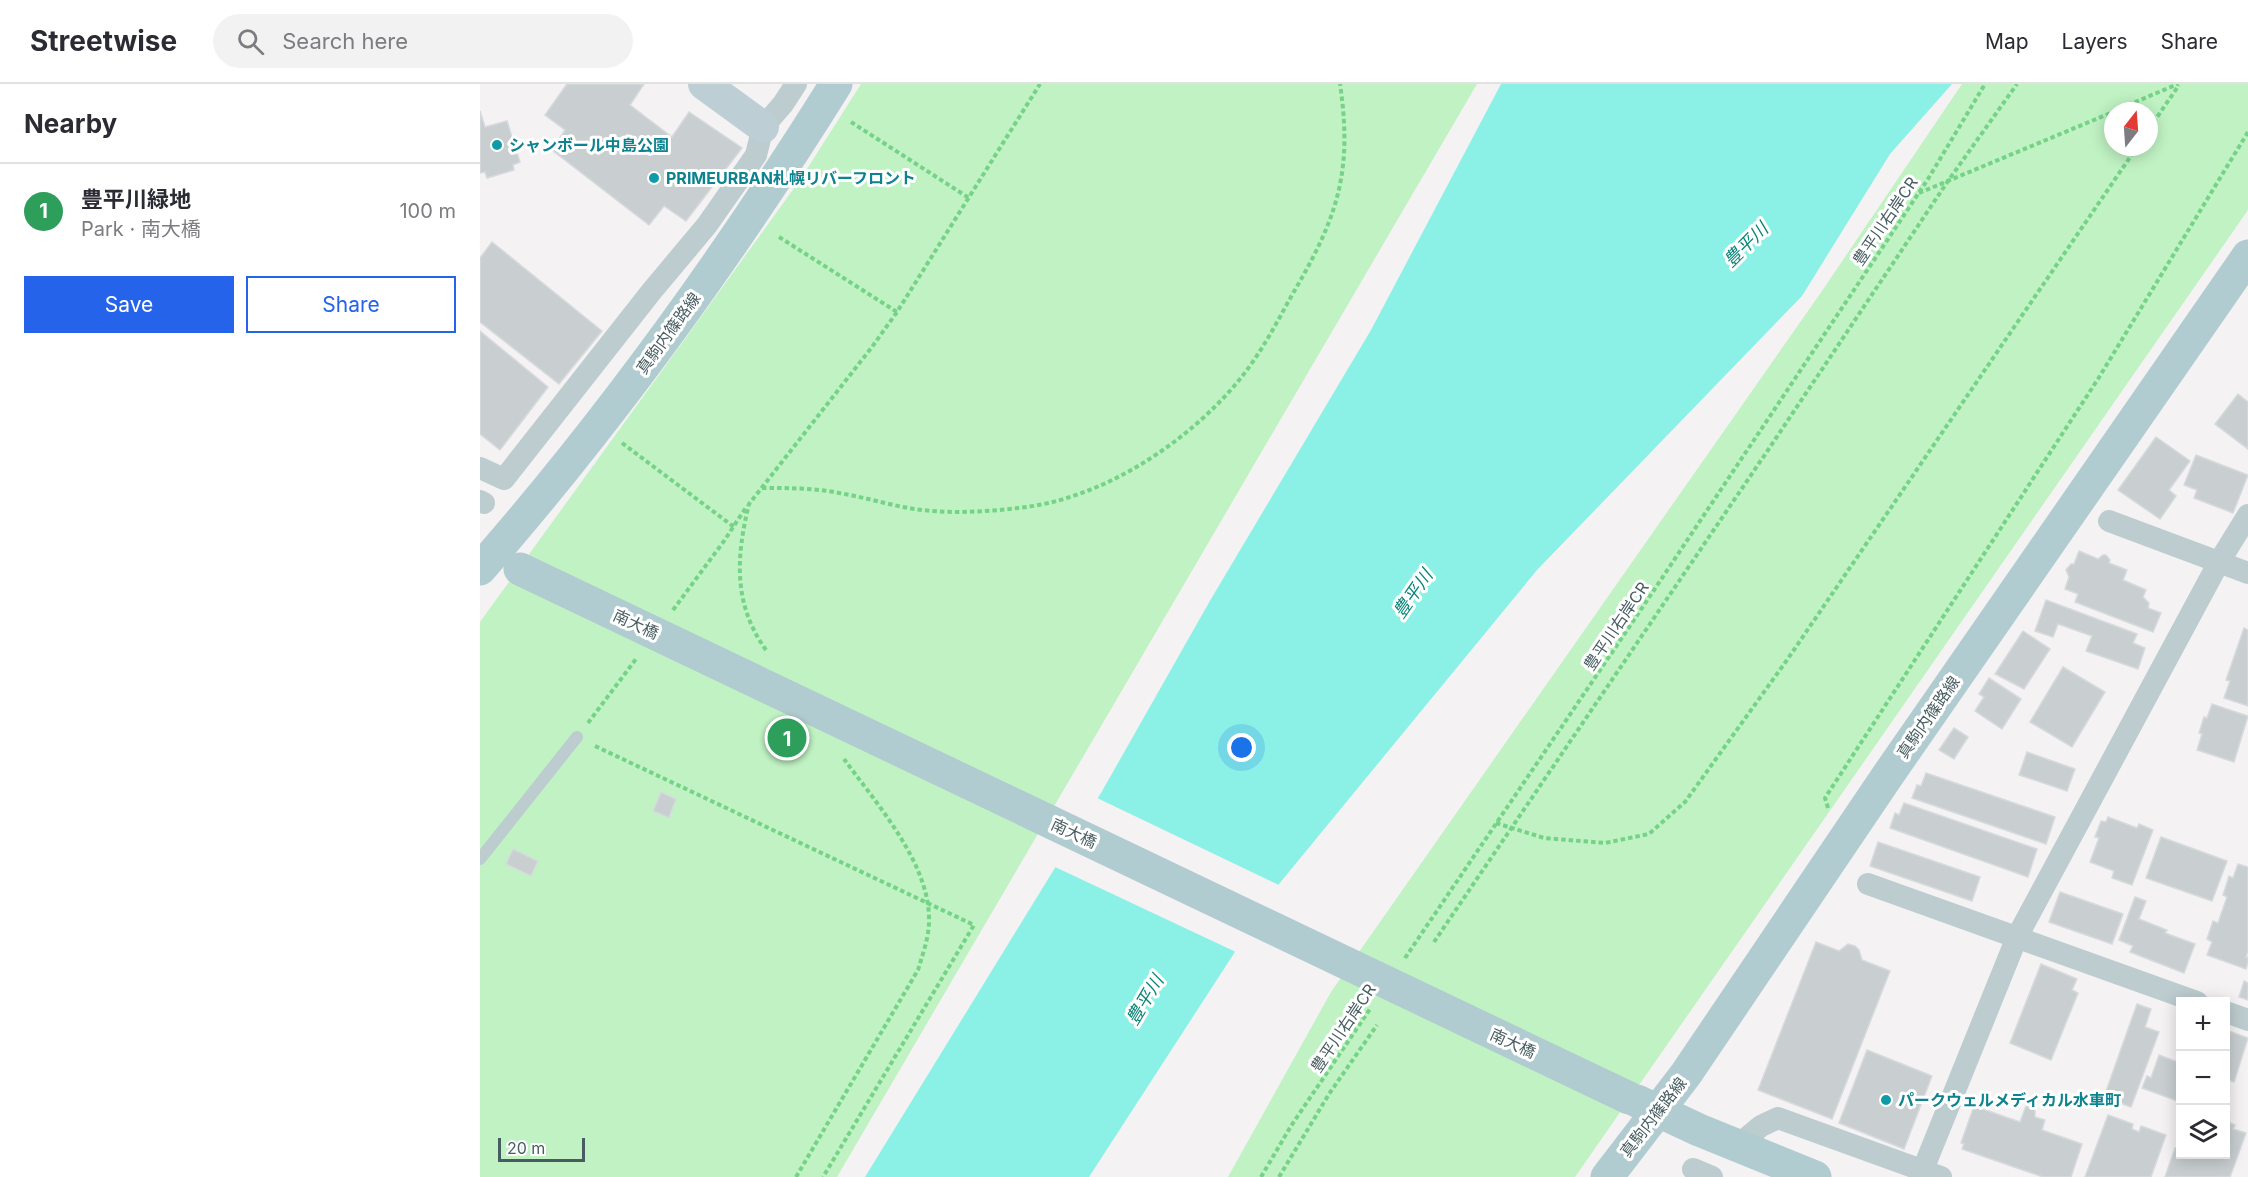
<!DOCTYPE html>
<html lang="en">
<head>
<meta charset="utf-8">
<style>
	body { margin:0; font-family:Inter,"Noto Sans JP",sans-serif; background:#f2f2f3; color:#2b2b33 }
	.controls { position:absolute; right:18px; bottom:18px; display:grid; overflow:hidden; border-radius:0px; box-shadow:0 3px 15px #0003 }
	.controls button { width:54px; height:54px; display:grid; place-items:center; padding:0; border:0; border-bottom:2px solid #e1e1e2; background:#fff; color:#2b2b33; font:30px sans-serif }
	.compass { position:absolute; left:1624px; top:18px; width:54px; height:54px; border-radius:50%; background:#fff; box-shadow:0 3px 15px #0003; rotate:17deg }
	.scale { position:absolute; left:18px; bottom:15px; width:87px; box-sizing:border-box; padding-left:6px; border:3px solid #485d61; border-top:0; font-size:16px; line-height:21px; white-space:nowrap; color:#485d61; -webkit-text-stroke:4px #fff; paint-order:stroke }
	.you { position:absolute; left:762px; top:664px; width:21px; height:21px; margin:-15px; border:4px solid #fff; border-radius:50%; background:#1a73e8; box-shadow:0 0 0 9px #1a73e833 }
	.badge { display:grid; place-items:center; width:39px; height:39px; border-radius:50%; background:#2563eb; color:#fff; font-size:20px; font-weight:700 }
	.pin { position:absolute; translate:-50% -50%; border:3px solid #fff; box-shadow:0 2px 6px #0006 }
	.list { margin:0; padding:0; list-style:none }
	h2 { display:flex; justify-content:space-between; align-items:center; height:78px; margin:0; padding:0 24px; font-size:26px }
	h2 small { font-size:20px; font-weight:400; color:#7c7c81 }
	.list li { display:grid; grid-template-columns:39px 1fr auto; gap:18px; align-items:center; box-sizing:border-box; height:96px; padding:0 24px; border-top:2px solid #e1e1e2 }
	.list b { display:block; font-size:22px; white-space:nowrap }
	.list p { margin:0; font-size:20px; white-space:nowrap; color:#7c7c81 }
	.list em { font-size:20px; font-style:normal; color:#7c7c81 }
	.actions { display:flex; gap:12px; padding:18px 24px }
	.actions a { flex:1; padding:14px 0; border:2px solid #2563eb; border-radius:0px; text-align:center; font-size:21px; color:#2563eb }
	.actions .main { background:#2563eb; color:#fff }
	.icon { flex:none; width:33px; height:33px; fill:none; stroke:currentColor; stroke-width:2; stroke-linecap:round; stroke-linejoin:round }
	.map { position:relative; flex:none; width:1768px; height:1093px; overflow:hidden }
	header { display:flex; align-items:center; gap:36px; box-sizing:border-box; height:84px; padding:0 30px; background:#fff; border-bottom:2px solid #e1e1e2 }
	header strong { font-size:28px }
	nav { display:flex; gap:33px; margin-inline-start:auto; font-size:21px }
	.search { width:420px; height:54px; background:#f2f2f3; display:flex; align-items:center; gap:15px; box-sizing:border-box; padding:0 21px; border-radius:33px; color:#7c7c81; font-size:22px }
	main { display:flex }
	aside { flex:1; background:#fff }
	.map>svg:first-child { display:block }
</style>
</head>
<body>
<header>
<strong>Streetwise</strong>
<div class="search"><svg class="icon" aria-label="search" viewBox="0 0 24 24"><circle cx="10" cy="10" r="6"/><path d="M15 15l6 6"/></svg>Search here</div>
<nav><a>Map</a><a>Layers</a><a>Share</a></nav>
</header>
<main>
<aside>
<h2>Nearby<small></small></h2>
<ul class="list">
<li><span class="badge" style="background:#2e9e5b">1</span><div><b>豊平川緑地</b><p>Park · 南大橋</p></div><em>100 m</em></li>
</ul>
<div class="actions"><a class="main">Save</a><a>Share</a></div>
</aside>
<div class="map">
<svg width="1768" height="1093" viewBox="0 0 1768 1093">
	<rect width="100%" height="100%" fill="#f4f2f3"/>
	<!-- green -->
	<g fill="#c0f2c3" fill-rule="evenodd">
		<path d="M381 0H997L357 1093H0V538L320 96Z"/>
		<path d="M1482 0H1768V126L1095 1093H748L851 908 1342 207ZM1633 27H1669V63H1633Z"/>
	</g>
	<!-- water -->
	<path fill="#8bf1e6" d="M1021 0H1472L1410 70 1322 212 1057 486 799 800 609 1093H385L621 709 731 515 891 246Z"/>
	<!-- pier -->
	<path fill="#f4f2f3" d="M615 713 801 802 758 869 573 782Z"/>
	<!-- building -->
	<g fill="#c9cfd1" stroke="#d6dadd" stroke-width="1.5">
		<path d="M87 0H164L150 21 192 53 209 28 262 64 206 137 184 122 169 141 72 66 85 46 65 31Z"/>
		<path d="M0 27 5 43 27 37 40 78 33 81 34 86 7 94 5 88 0 89Z"/>
		<path d="M12 158 122 247 79 300 0 238V174Z"/>
		<path d="M0 247 68 303 20 366 0 350Z"/>
		<path d="M1758 310 1768 318V365L1735 340Z"/>
		<path d="M1676 353 1710 377 1689 406 1696 412 1680 435 1638 406Z"/>
		<path d="M1716 371 1768 391 1753 429 1714 414 1717 406 1704 401Z"/>
		<path d="M1599 467 1618 475 1623 471H1626L1630 476 1629 479 1647 486 1643 496 1666 506 1663 513 1669 519 1668 524 1681 529 1673 548 1595 518 1598 510 1585 505 1589 493 1586 486 1591 480H1594Z"/>
		<path d="M1566 516 1657 550 1653 559 1665 564 1658 585 1606 567 1612 552 1578 540 1573 553 1555 547Z"/>
		<path d="M1764 544 1768 546V622L1744 614 1750 597 1746 596Z"/>
		<path d="M1543 547 1570 565 1544 605 1515 590Z"/>
		<path d="M1583 583 1625 608 1592 663 1550 638Z"/>
		<path d="M1509 594 1541 615 1522 645 1495 627 1504 613 1499 610Z"/>
		<path d="M1732 620 1768 632 1754 678 1717 666 1722 650 1719 649 1724 633 1727 634Z"/>
		<path d="M1474 644 1488 653 1474 675 1459 666Z"/>
		<path d="M1547 668 1595 685 1587 707 1539 691Z"/>
		<path d="M1446 689 1575 733 1566 760 1432 714 1437 701 1441 702Z"/>
		<path d="M181 708 196 715 189 734 173 727Z"/>
		<path d="M1424 719 1557 765 1548 793 1410 744 1415 729 1419 731Z"/>
		<path d="M1628 733 1657 744 1659 740 1673 746 1652 801 1632 794 1634 787 1610 778 1619 754 1615 753 1621 737 1626 738Z"/>
		<path d="M1681 753 1747 777 1732 817 1666 794Z"/>
		<path d="M1398 758 1500 793 1492 817 1390 782Z"/>
		<path d="M33 765 58 777 51 792 26 780Z"/>
		<path d="M1758 780 1768 783V867L1766 873H1768V878L1766 885 1727 871 1732 858 1727 855 1733 837 1738 839 1747 813 1743 811 1749 792 1753 794Z"/>
		<path d="M1580 808 1643 830 1632 860 1569 838Z"/>
		<path d="M1655 813 1666 817 1659 835 1687 846 1685 849 1715 860 1704 889 1650 868 1653 862 1639 856Z"/>
		<path d="M1336 858 1359 867 1368 860 1375 862 1379 866 1382 876 1410 887 1352 1035 1278 1006Z"/>
		<path d="M1561 880 1597 895 1592 906 1598 909 1571 976 1530 959Z"/>
		<path d="M1764 897 1768 899V916L1759 913Z"/>
		<path d="M1657 920 1671 925 1665 943 1679 948 1651 1023 1624 1013Z"/>
		<path d="M1746 946 1768 954 1754 998 1746 995Z"/>
		<path d="M1387 966 1452 992 1424 1065 1359 1039Z"/>
		<path d="M1679 971 1700 979V1018L1662 1004 1667 992 1671 994Z"/>
		<path d="M1494 1022 1540 1038 1546 1022 1555 1025V1033L1565 1036 1562 1046 1602 1060 1591 1093H1563L1482 1065 1484 1060 1481 1059Z"/>
		<path d="M1628 1031 1653 1040 1652 1045 1659 1048 1661 1042 1686 1051 1671 1093H1605Z"/>
		<path d="M1746 1037 1755 1041 1753 1045 1766 1049 1750 1093H1685L1695 1064 1700 1066V1070H1746Z"/>
	</g>
	<g fill="none" stroke-linecap="round" stroke-linejoin="round">
		<!-- path -->
		<g stroke="#75d387" stroke-width="4" stroke-dasharray="4.5 3" stroke-linecap="butt">
			<path d="M1634 27 1698 0"/>
			<path d="M371 38 489 114"/>
			<path d="M1669 45 1699 1"/>
			<path d="M1439 109 1633 28"/>
			<path d="M299 153 417 228"/>
			<path d="M142 359 254 443"/>
			<path d="M282 404C308 404 334 404 359 409 384 413 409 421 434 425 468 430 504 428 538 424 621 416 708 359 760 295 781 269 796 240 812 211 836 170 858 129 863 81 866 54 864 27 860 0"/>
			<path d="M193 526 244 457 267 422"/>
			<path d="M286 566C253 520 256 473 269 420L392 263 417 228 560 0"/>
			<path d="M108 639 156 575"/>
			<path d="M115 662 494 841 343 1093"/>
			<path d="M1348 724 1345 714 1618 295 1768 48"/>
			<path d="M1016 739 1064 754 1125 759 1169 750 1205 718 1307 576 1657 63"/>
			<path d="M954 858 1286 369 1468 97 1537 0"/>
			<path d="M925 874 1154 536 1448 95 1505 0"/>
			<path d="M316 1093 438 886C443 869 450 851 449 832 447 776 396 719 364 675"/>
			<path d="M781 1093 811 1042 890 925"/>
			<path d="M799 1093 849 1010 897 941"/>
		</g>
		<!-- lane -->
		<path stroke="#bccccf" stroke-width="12" d="M0 775 97 653"/>
		<!-- street -->
		<g stroke="#bccccf" stroke-width="22">
			<path d="M0 384 24 395 171 208 227 141 276 71 283 43 303 20 316 0"/>
			<path d="M0 417 4 419"/>
			<path d="M1629 437 1768 489"/>
			<path d="M1388 800 1717 918"/>
			<path d="M1746 928 1768 936"/>
			<path d="M1257 1062 1281 1042 1298 1034 1461 1093"/>
			<path d="M1213 1085 1232 1093"/>
			<path d="M1442 1088 1537 853 1739 478 1768 431"/>
		</g>
		<!-- secondary -->
		<path stroke="#bdcfd4" stroke-width="32" d="M224 0 283 43"/>
		<!-- primary -->
		<g stroke="#b1ccd1" stroke-width="33">
			<path d="M0 485C132 334 250 170 356 0"/>
			<path d="M1157 1017 1219 1046 1335 1093"/>
			<path d="M1127 1093 1206 990 1408 691 1768 172"/>
		</g>
		<!-- primary-bridge -->
		<path stroke="#b1ccd1" stroke-width="33" d="M40 485 1149 1014"/>
	</g>
	<!-- markers -->
	<g fill="#0f9aa8" stroke="#fff" stroke-width="2">
		<circle cx="17" cy="61" r="6"/>
		<circle cx="174" cy="94" r="6"/>
		<circle cx="1406" cy="1016" r="6"/>
	</g>
	<g text-anchor="middle" stroke-width="6" stroke-linejoin="round" paint-order="stroke">
		<!-- culture labels -->
		<g font-size="16" font-weight="bold" fill="#0d838f" stroke="#fff" text-anchor="start">
			<text x="29" y="67">シャンボール中島公園</text>
			<text x="186" y="100">PRIMEURBAN札幌リバーフロント</text>
			<text x="1418" y="1022">パークウェルメディカル水車町</text>
		</g>
		<!-- street labels -->
		<g font-size="16" fill="#485d61" stroke="#fff">
			<text transform="translate(1405 137) rotate(-56)" y="6">豊平川右岸CR</text>
			<text transform="translate(188 249) rotate(-54)" y="6">真駒内篠路線</text>
			<text transform="translate(156 540) rotate(25)" y="6">南大橋</text>
			<text transform="translate(1136 542) rotate(-56)" y="6">豊平川右岸CR</text>
			<text transform="translate(1448 633) rotate(-55)" y="6">真駒内篠路線</text>
			<text transform="translate(594 749) rotate(25)" y="6">南大橋</text>
			<text transform="translate(863 944) rotate(-56)" y="6">豊平川右岸CR</text>
			<text transform="translate(1033 959) rotate(25)" y="6">南大橋</text>
			<text transform="translate(1173 1033) rotate(-52)" y="6">真駒内篠路線</text>
		</g>
		<!-- water labels -->
		<g font-size="18" font-style="italic" fill="#098578" stroke="#fff">
			<text transform="translate(1266 161) rotate(-45)" y="6">豊平川</text>
			<text transform="translate(933 510) rotate(-55)" y="6">豊平川</text>
			<text transform="translate(665 916) rotate(-59)" y="6">豊平川</text>
		</g>
	</g>
</svg>
<div class="controls">
<button>+</button>
<button>−</button>
<button><svg class="icon" aria-label="layers" viewBox="0 0 24 24"><path d="M12 4l9 5-9 5-9-5zM3 14l9 5 9-5"/></svg></button>
</div>
<svg class="compass" viewBox="-18 -18 36 36"><path d="M0-13l5 13h-10z" fill="#e53935"/><path d="M0 13l5-13h-10z" fill="#7c7c81"/></svg>
<div class="scale">20 m</div>
<div class="you"></div>
<div class="pin badge" style="left:307px;top:654px;background:#2e9e5b">1</div>
</div>
</main>
</body>
</html>
